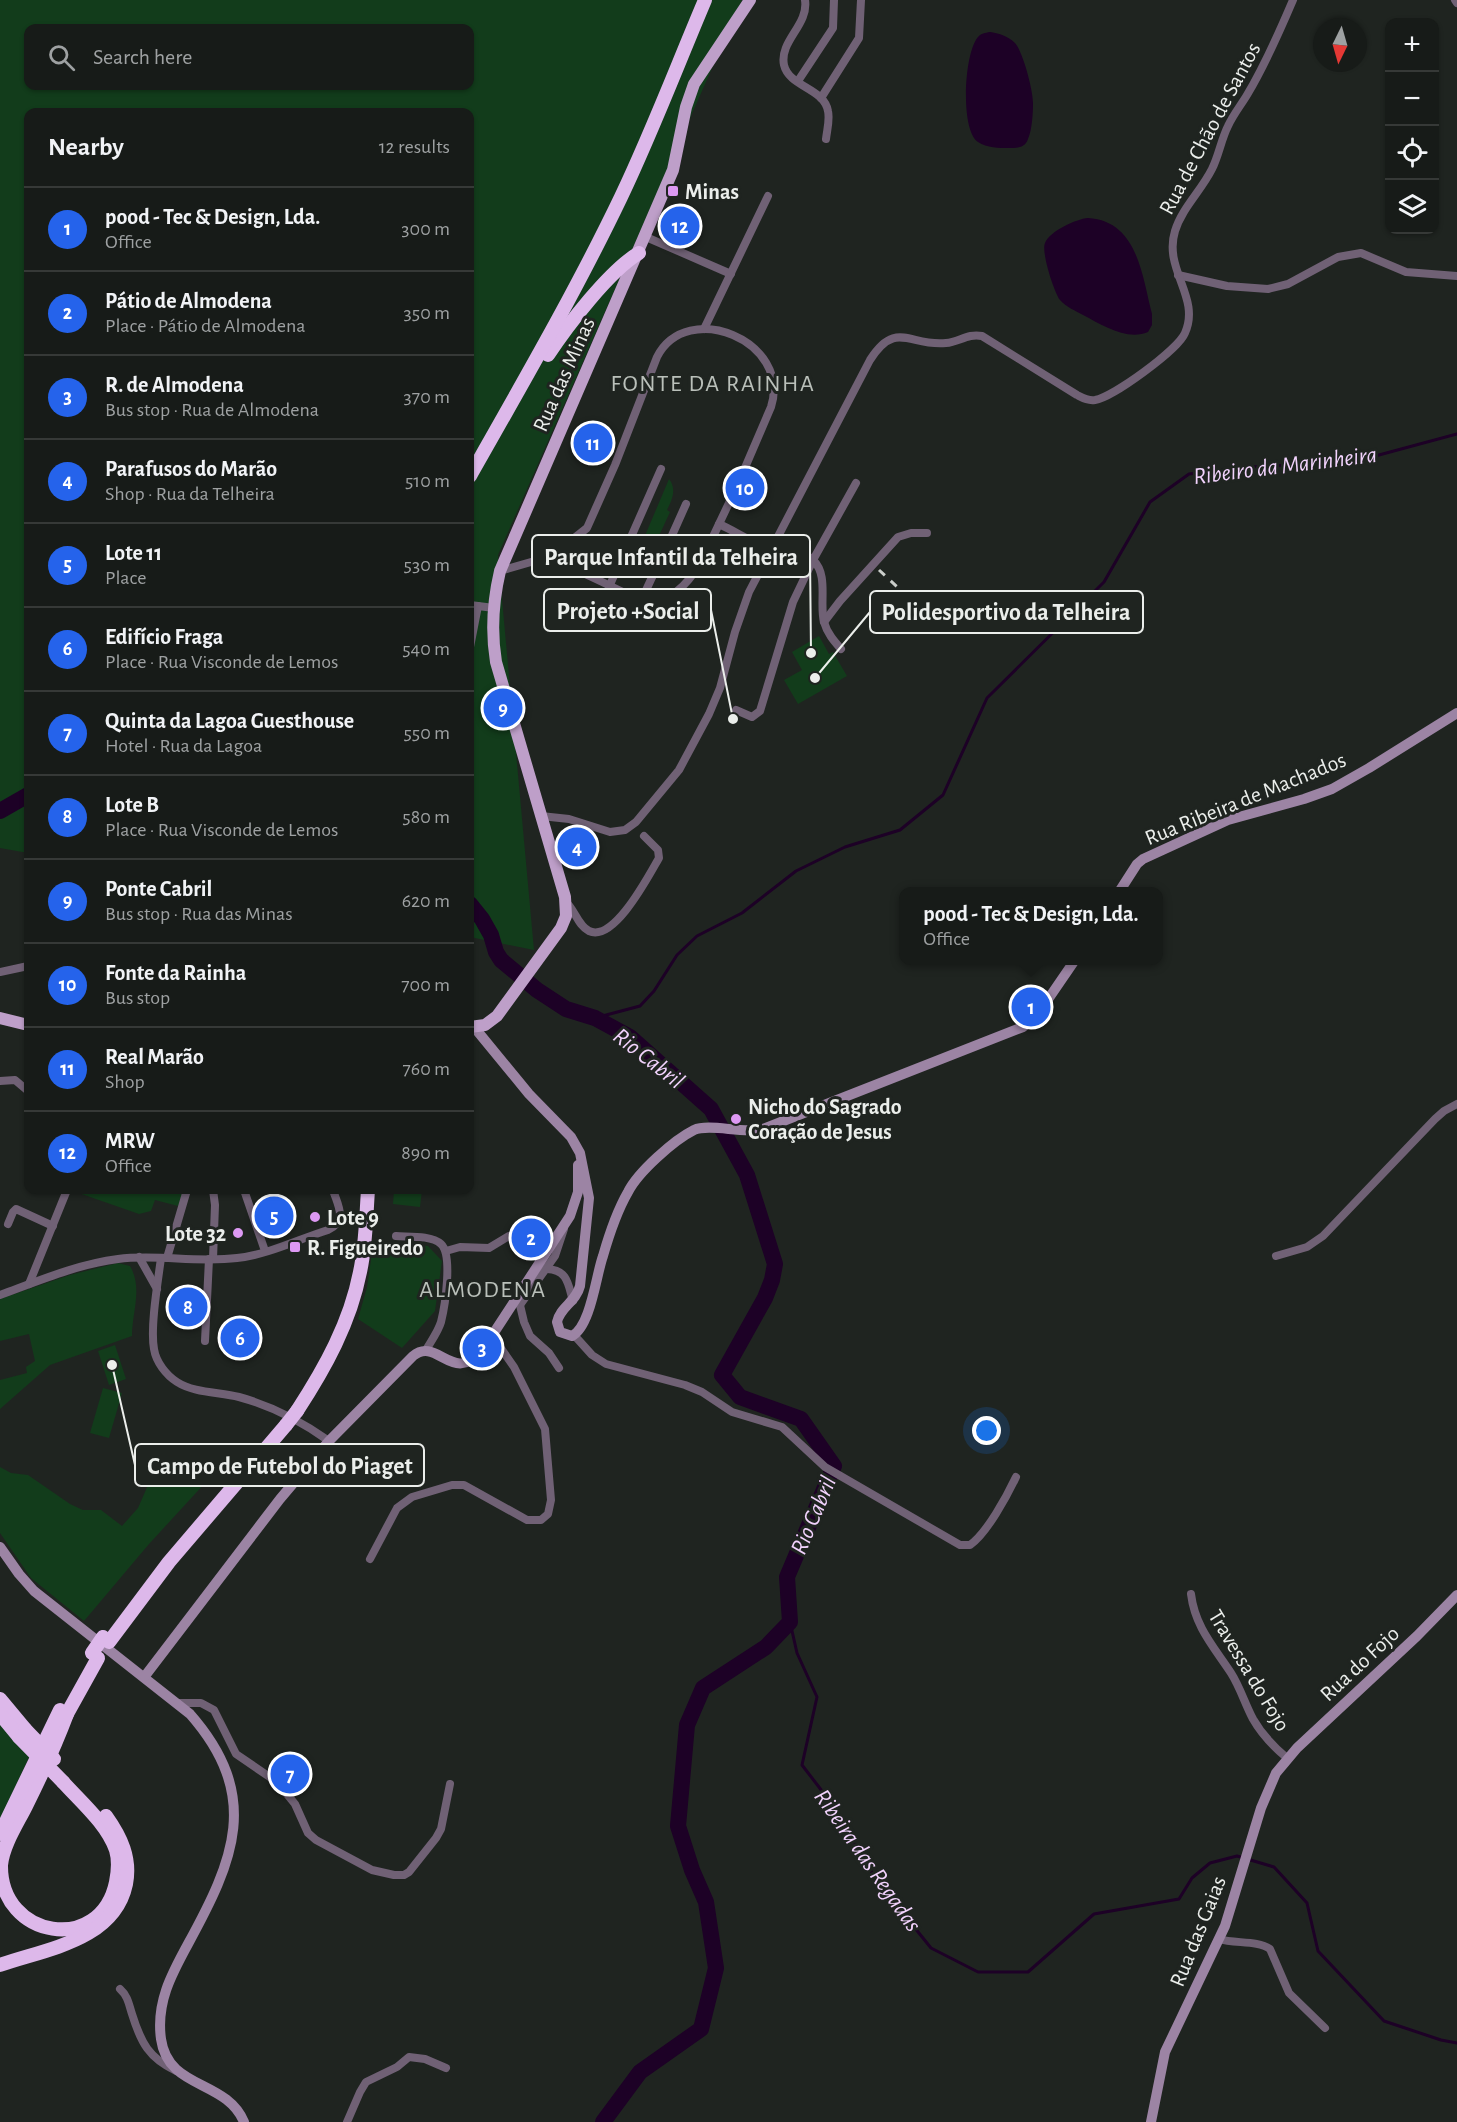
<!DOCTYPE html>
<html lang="en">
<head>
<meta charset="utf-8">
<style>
	body { margin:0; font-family:"Alegreya Sans",sans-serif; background:#242825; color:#f1f3f6 }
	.controls { position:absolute; right:18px; top:18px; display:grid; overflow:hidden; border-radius:12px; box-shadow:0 2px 4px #0004 }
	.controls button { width:54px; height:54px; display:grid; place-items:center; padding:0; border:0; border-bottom:2px solid #363937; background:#171b18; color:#f1f3f6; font:30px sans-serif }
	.compass { position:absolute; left:1313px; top:18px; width:54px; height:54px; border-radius:50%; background:#171b18; box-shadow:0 2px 4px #0004; rotate:185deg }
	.you { position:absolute; left:987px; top:1431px; width:21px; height:21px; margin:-15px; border:4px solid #fff; border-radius:50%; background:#1a73e8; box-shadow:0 0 0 9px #1a73e833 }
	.badge { display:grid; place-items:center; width:39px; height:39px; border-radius:50%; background:#2563eb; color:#fff; font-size:20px; font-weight:700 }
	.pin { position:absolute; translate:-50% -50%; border:3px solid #fff; box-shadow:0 2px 6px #0006 }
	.popup { position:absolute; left:899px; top:887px; width:264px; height:78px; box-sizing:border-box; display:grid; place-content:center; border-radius:12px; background:#171b18; filter:drop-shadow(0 2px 4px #0005); font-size:20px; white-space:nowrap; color:#9ea1a2 }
	.popup b { font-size:22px; color:#f1f3f6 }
	.popup::after { content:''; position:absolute; left:50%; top:100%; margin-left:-12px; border:12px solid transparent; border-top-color:#171b18 }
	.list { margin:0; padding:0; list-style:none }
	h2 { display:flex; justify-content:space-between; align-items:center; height:78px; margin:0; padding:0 24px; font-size:26px }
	h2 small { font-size:20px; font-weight:400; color:#9ea1a2 }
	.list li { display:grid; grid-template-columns:39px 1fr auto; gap:18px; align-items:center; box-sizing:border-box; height:84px; padding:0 24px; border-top:2px solid #363937 }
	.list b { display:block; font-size:22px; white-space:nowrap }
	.list p { margin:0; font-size:20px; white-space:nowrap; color:#9ea1a2 }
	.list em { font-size:20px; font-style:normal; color:#9ea1a2 }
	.icon { flex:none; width:33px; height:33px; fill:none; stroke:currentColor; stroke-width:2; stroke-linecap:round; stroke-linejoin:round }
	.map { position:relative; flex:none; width:1457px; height:2122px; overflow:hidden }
	.search { position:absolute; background:#171b18; box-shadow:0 2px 4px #0004; left:24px; top:24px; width:450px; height:66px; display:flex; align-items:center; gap:15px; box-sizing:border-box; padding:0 21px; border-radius:12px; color:#9ea1a2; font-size:22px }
	.panel { position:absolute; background:#171b18; box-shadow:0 2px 4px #0004; left:24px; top:108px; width:450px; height:1086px; border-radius:12px }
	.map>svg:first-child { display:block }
</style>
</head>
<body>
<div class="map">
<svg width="1457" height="2122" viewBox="0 0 1457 2122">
	<rect width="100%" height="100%" fill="#1f2420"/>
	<!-- green -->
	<g fill="#123c1b" fill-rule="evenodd">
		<path d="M0 0H742L498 555 534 950 470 937V112H28V853L0 848ZM28 28H470V86H28Z"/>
		<path d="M669 479C677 489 672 500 667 510L670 512 658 538 638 548 634 546 635 537 644 538Z"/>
		<path d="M819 636 829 654 833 652 847 676 798 704 784 680 802 670 792 652Z"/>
		<path d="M70 1190H184L178 1206 155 1200 151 1211 139 1214Z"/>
		<path d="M394 1190H422L420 1207 393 1204Z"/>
		<path d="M386 1242 428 1246 442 1261 435 1311 402 1348 358 1319 367 1287 373 1246 381 1247Z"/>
		<path d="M118 1263 130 1266C143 1288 132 1312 132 1336L50 1365 0 1409V1380L27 1373 26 1367 35 1361 29 1334 0 1341V1299L70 1275Z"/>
		<path d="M115 1345 126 1379 109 1385 98 1351Z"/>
		<path d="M103 1388 122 1393 109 1438 90 1433Z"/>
		<path d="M0 1467 11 1473 28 1475 70 1504 83 1510H101L122 1526 138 1508 155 1469 177 1470 184 1474 217 1470 149 1544 84 1621 31 1578 0 1533Z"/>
		<path d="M0 1723 29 1757 0 1820Z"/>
	</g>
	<!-- water -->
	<g fill="#1d0126">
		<path d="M990 32C998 33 1008 36 1015 43 1023 52 1033 90 1033 103 1033 114 1032 130 1028 139 1025 148 1017 148 1009 148 999 148 987 148 978 142 960 130 964 53 978 37 981 33 985 33 990 32Z"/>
		<path d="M1088 218C1138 221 1142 276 1152 314V325L1148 332C1127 341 1102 325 1083 315 1076 311 1066 307 1060 300 1054 292 1041 252 1045 243 1050 231 1076 219 1088 218Z"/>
	</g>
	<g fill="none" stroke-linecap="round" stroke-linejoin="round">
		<!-- stream -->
		<g stroke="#1d0126" stroke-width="3">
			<path d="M595 1018 640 1006 654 991 677 955 697 936 742 913 796 871 845 847 900 830 943 795 987 698 1104 582 1150 502 1189 474 1251 467 1353 462 1457 434"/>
			<path d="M790 1622 797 1653 817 1697 802 1765 822 1791 877 1881 931 1948 978 1972H1028L1094 1914 1179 1899 1192 1878 1210 1863 1237 1856 1274 1867 1307 1903 1318 1951 1384 2021 1441 2040 1457 2043"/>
		</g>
		<!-- river -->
		<g stroke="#1d0126" stroke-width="16">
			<path d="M0 811 28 795"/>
			<path d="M470 904 482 919 491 935 496 952 501 960 537 990 566 1009 595 1018 630 1037 711 1109 747 1175 775 1264 772 1280 765 1298 722 1375 740 1397 801 1419 834 1466 787 1577 790 1622 766 1647 703 1688 687 1725 678 1826 692 1870 706 1902 716 1968 701 2029 640 2072 603 2122"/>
		</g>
		<!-- street -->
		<g stroke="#706175" stroke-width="8">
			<path d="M805 0C809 25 779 41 784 65 789 87 824 88 828 111 830 120 827 130 826 139"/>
			<path d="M1455 0 1457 3"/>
			<path d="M798 81 833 28 834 0"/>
			<path d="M821 98 859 38 861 0"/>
			<path d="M646 237 731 274"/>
			<path d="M1178 275 1227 286 1268 289 1288 284 1338 257 1361 253 1406 272 1457 276"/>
			<path d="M704 329 768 196"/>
			<path d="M719 524C739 533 760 548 782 552 792 554 805 552 813 560 829 575 819 603 824 622 827 633 834 641 841 649"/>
			<path d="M661 560 686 504"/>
			<path d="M500 571 538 560 558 551 587 528 615 465 657 357C687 298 792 341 771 407L738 484 701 562C688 584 668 606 641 601 615 589 564 560 538 560"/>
			<path d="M609 587 661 469"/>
			<path d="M641 601 654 573"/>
			<path d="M470 605 478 606"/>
			<path d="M824 622 840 601 898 537 911 533H927"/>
			<path d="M470 647 478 606 494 608"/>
			<path d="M736 710 752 717 760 711 793 602 813 560 856 483"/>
			<path d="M541 816 569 819 610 832 625 830 636 822 679 770 709 714 720 688 735 632 749 592 870 360C896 319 910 347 946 343 959 342 968 333 982 336L1077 395C1083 398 1088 401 1095 400 1113 397 1178 350 1185 333 1201 297 1163 270 1175 231 1182 208 1201 191 1212 169 1219 155 1221 140 1228 126 1233 115 1241 105 1247 95 1265 65 1279 33 1293 0"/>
			<path d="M566 902C575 910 578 926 589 931 614 943 649 875 659 858L658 850 644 836"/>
			<path d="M0 972 28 966"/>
			<path d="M0 1081 15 1080 28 1091"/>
			<path d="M244 1190 265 1251"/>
			<path d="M8 1224 13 1212 16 1209 53 1226"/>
			<path d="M396 1236C408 1237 431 1235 441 1244 453 1255 445 1306 441 1322 438 1332 431 1341 426 1350"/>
			<path d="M446 1251 460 1247 489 1248 509 1236 543 1232"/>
			<path d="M1276 1256 1307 1247 1323 1236 1435 1119 1444 1111 1457 1104"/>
			<path d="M139 1257 157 1289"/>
			<path d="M161 1258C158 1281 150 1327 154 1349 156 1362 166 1375 177 1382 194 1393 219 1392 239 1397 272 1406 301 1421 329 1441"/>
			<path d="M167 1258 187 1190"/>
			<path d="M213 1259 215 1205 213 1190"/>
			<path d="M547 1269C568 1270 568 1284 573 1301"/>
			<path d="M29 1284 67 1190"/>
			<path d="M0 1295C38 1281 78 1264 118 1259 157 1254 197 1263 237 1258 267 1255 299 1239 328 1230 348 1220 338 1206 333 1190"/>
			<path d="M519 1301 524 1322 530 1336 549 1353 559 1368"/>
			<path d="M520 1305 555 1256 564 1229"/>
			<path d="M574 1335 592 1355 606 1364 685 1385 702 1392 732 1412 782 1427 825 1467 960 1545H970C987 1533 1007 1496 1016 1477"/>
			<path d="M205 1341 209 1259"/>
			<path d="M370 1559 397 1508 412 1497 452 1485H464L527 1520H541L548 1514 551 1500 545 1429 514 1367 493 1337"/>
			<path d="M1191 1594C1195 1627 1214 1647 1231 1673 1240 1687 1245 1704 1253 1719 1262 1735 1274 1747 1287 1758"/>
			<path d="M177 1703H201L214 1710 236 1754 277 1782 295 1804 308 1833 316 1840 372 1870 394 1875H404L409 1872 436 1838 441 1829 450 1784"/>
			<path d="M1219 1939C1235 1944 1257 1940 1270 1949L1289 1993 1325 2028"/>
			<path d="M120 1989C128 1996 129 2005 132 2014 141 2043 149 2058 176 2071"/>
			<path d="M347 2122 360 2092 366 2082 397 2067 409 2057 425 2059 446 2068"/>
		</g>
		<!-- secondary -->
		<g stroke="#9c84a4" stroke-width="10">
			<path d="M1119 892 1137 864 1143 859 1228 820 1304 799 1332 789 1369 768 1457 713"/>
			<path d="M474 1027 529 1094 571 1137 580 1153 589 1198 580 1286C576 1302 560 1307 557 1322L560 1332 572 1336C591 1326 596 1275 603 1256 609 1235 617 1211 628 1192 638 1172 674 1140 694 1130 709 1123 743 1134 763 1129L1023 1027 1038 1014 1075 960"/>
			<path d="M0 1547 19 1574 34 1591 190 1714C262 1796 234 1860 188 1944 171 1975 156 2003 161 2039 168 2090 226 2079 244 2122"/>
			<path d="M145 1676 280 1499 329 1441 413 1356C437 1336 452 1385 482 1351L570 1216 578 1192V1165"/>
			<path d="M1151 2122 1165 2052 1225 1926 1261 1808 1276 1773 1297 1748 1417 1636 1457 1595"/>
		</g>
		<!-- primary -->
		<g stroke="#be9fc9" stroke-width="12">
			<path d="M0 1018 28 1025"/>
			<path d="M470 1027 485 1025 497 1016 561 928 566 916 565 897 496 662C491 632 493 601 500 571L673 170 686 107 694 84 750 0"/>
		</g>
		<!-- highway -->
		<g stroke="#ddb8ea" stroke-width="14">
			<path d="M548 355C567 326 609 271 639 253"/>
			<path d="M470 476C522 384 575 293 621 197 652 132 677 66 705 0"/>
			<path d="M297 1411C325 1368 350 1323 360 1272 366 1245 366 1217 368 1190"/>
			<path d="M109 1642 169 1562 286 1425"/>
			<path d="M0 1699 25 1729"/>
			<path d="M0 1714 19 1737"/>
			<path d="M63 1721 98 1658"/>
			<path d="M63 1782C81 1802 107 1824 116 1850 119 1860 118 1872 116 1882 101 1955 0 1939 1 1865 3 1845 17 1824 26 1806 41 1776 55 1746 67 1714"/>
			<path d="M0 1834 60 1710"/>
			<path d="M0 1965C45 1949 114 1941 126 1884 131 1858 121 1837 106 1816"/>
		</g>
		<!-- rail -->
		<path stroke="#caceca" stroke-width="3" stroke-dasharray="8 8" stroke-linecap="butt" d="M879 570 934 621"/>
		<!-- highway-bridge -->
		<g stroke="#ddb8ea" stroke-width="14">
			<path d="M286 1425 297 1411"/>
			<path d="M92 1653 103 1637"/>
			<path d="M25 1729 54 1759"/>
			<path d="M19 1737 63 1782"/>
		</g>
	</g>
	<!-- markers -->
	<g fill="#dd99f3" stroke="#1f2420" stroke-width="2">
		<rect x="667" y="185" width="12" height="12" rx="3"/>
		<circle cx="736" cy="1119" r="6"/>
		<circle cx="315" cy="1217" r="6"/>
		<circle cx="238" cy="1233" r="6"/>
		<rect x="289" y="1241" width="12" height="12" rx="3"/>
	</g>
	<g text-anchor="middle" stroke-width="6" stroke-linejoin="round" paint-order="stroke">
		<!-- street labels -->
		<g font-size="22" fill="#ebeeeb" stroke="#1f2420">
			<text transform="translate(1209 128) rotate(-62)" y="8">Rua de Chão de Santos</text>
			<text transform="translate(563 374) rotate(-66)" y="8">Rua das Minas</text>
			<text transform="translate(1245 798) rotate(-22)" y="8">Rua Ribeira de Machados</text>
			<text transform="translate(1359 1663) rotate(-43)" y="8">Rua do Fojo</text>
			<text transform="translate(1250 1670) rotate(59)" y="8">Travessa do Fojo</text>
			<text transform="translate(1197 1931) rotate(-68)" y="8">Rua das Gaias</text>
		</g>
		<!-- poi labels -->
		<g font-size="22" font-weight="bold" fill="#ebeeeb" stroke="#1f2420" text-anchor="start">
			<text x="685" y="199">Minas</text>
			<text x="748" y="1114">Nicho do Sagrado<tspan x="748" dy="25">Coração de Jesus</tspan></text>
			<text x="327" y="1225">Lote 9</text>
			<text x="226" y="1241" text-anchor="end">Lote 32</text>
			<text x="307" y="1255">R. Figueiredo</text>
		</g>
		<!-- neighbourhood labels -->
		<g font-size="24" letter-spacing="1.5" fill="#bac0ba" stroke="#1f2420">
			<text x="713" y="391">FONTE DA RAINHA</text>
			<text x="483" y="1297">ALMODENA</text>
		</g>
		<!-- water labels -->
		<g font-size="24" font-style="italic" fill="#f2d3fd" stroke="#1f2420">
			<text transform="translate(1285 465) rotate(-7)" y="8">Ribeiro da Marinheira</text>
			<text transform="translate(649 1058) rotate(38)" y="8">Rio Cabril</text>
			<text transform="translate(813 1515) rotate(-67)" y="8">Rio Cabril</text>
			<text transform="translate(868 1860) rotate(55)" y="8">Ribeira das Regadas</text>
		</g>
	</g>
	<!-- callouts -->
	<path fill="none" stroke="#ebeeeb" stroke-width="2" d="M811 653L810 556M733 719L711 610M815 678L870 612M112 1365L135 1465"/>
	<g fill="#ebeeeb" stroke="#1f2420" stroke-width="2">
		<circle cx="811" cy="653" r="6"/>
		<circle cx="733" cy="719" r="6"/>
		<circle cx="815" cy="678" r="6"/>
		<circle cx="112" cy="1365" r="6"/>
	</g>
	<g fill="#1f2420" stroke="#ebeeeb" stroke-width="2">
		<rect x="532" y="535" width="278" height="42" rx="6"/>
		<rect x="544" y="589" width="167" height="42" rx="6"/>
		<rect x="870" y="591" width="273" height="42" rx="6"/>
		<rect x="135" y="1444" width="289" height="42" rx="6"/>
	</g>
	<g font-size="24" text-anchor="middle" font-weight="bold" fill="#ebeeeb">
		<text x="671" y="565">Parque Infantil da Telheira</text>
		<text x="628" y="619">Projeto +Social</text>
		<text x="1006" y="620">Polidesportivo da Telheira</text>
		<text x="280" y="1474">Campo de Futebol do Piaget</text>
	</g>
</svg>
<div class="controls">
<button>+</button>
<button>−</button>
<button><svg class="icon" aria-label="locate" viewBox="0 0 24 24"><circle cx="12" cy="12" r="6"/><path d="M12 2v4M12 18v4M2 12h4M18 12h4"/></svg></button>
<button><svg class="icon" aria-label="layers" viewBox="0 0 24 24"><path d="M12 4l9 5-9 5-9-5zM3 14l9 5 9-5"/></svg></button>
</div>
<svg class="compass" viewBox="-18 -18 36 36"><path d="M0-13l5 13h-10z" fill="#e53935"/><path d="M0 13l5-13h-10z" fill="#9ea1a2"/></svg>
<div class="you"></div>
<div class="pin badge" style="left:1031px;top:1007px">1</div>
<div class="popup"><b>pood - Tec &amp; Design, Lda.</b>Office</div>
<div class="pin badge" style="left:531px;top:1238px">2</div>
<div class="pin badge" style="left:482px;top:1348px">3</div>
<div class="pin badge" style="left:577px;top:847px">4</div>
<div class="pin badge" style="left:274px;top:1216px">5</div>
<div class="pin badge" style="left:240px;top:1338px">6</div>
<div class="pin badge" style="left:290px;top:1774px">7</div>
<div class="pin badge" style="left:188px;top:1307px">8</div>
<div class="pin badge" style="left:503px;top:708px">9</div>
<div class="pin badge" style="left:745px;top:488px">10</div>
<div class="pin badge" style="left:593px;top:443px">11</div>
<div class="pin badge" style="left:680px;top:226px">12</div>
<div class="search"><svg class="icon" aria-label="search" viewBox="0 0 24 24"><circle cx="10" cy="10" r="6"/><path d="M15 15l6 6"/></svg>Search here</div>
<section class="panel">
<h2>Nearby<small>12 results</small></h2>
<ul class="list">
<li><span class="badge">1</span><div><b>pood - Tec &amp; Design, Lda.</b><p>Office</p></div><em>300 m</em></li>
<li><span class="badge">2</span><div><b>Pátio de Almodena</b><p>Place · Pátio de Almodena</p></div><em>350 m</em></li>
<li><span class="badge">3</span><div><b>R. de Almodena</b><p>Bus stop · Rua de Almodena</p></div><em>370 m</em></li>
<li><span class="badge">4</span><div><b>Parafusos do Marão</b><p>Shop · Rua da Telheira</p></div><em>510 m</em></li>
<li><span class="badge">5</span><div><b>Lote 11</b><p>Place</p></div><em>530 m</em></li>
<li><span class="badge">6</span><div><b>Edifício Fraga</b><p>Place · Rua Visconde de Lemos</p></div><em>540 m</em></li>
<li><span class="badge">7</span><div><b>Quinta da Lagoa Guesthouse</b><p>Hotel · Rua da Lagoa</p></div><em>550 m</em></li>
<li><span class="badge">8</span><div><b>Lote B</b><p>Place · Rua Visconde de Lemos</p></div><em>580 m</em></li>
<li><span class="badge">9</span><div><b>Ponte Cabril</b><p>Bus stop · Rua das Minas</p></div><em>620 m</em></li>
<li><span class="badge">10</span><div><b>Fonte da Rainha</b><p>Bus stop</p></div><em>700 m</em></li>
<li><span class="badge">11</span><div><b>Real Marão</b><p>Shop</p></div><em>760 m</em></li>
<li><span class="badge">12</span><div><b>MRW</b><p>Office</p></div><em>890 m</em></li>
</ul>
</section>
</div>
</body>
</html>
